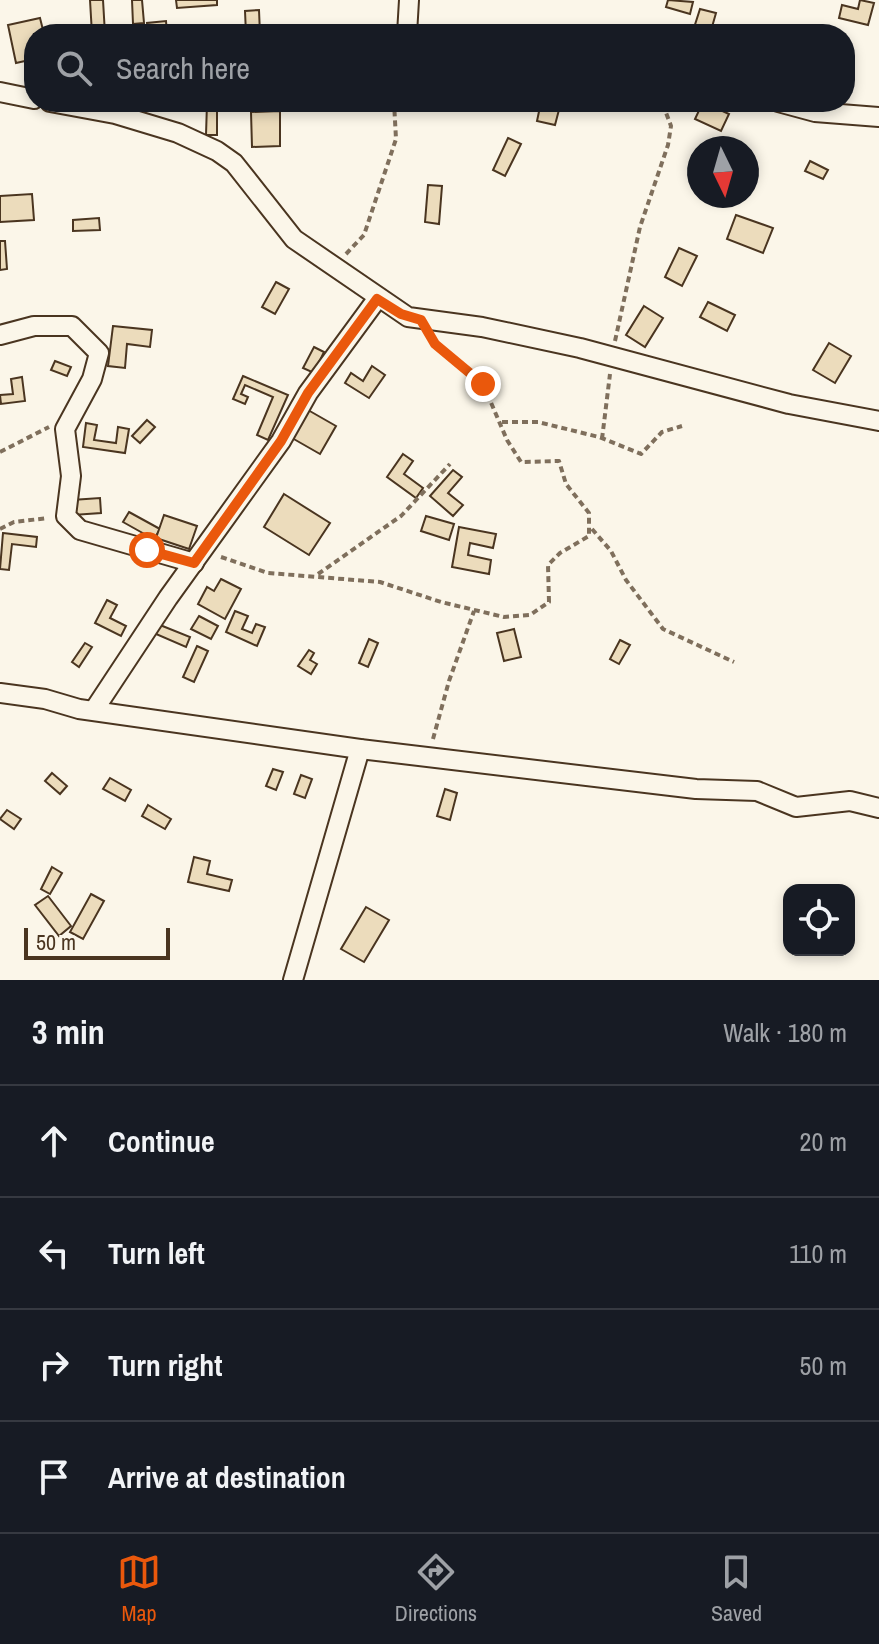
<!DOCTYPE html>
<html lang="en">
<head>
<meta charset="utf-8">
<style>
	body { margin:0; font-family:"Archivo Narrow",sans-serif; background:#242831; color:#f1f3f6 }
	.controls { position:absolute; right:24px; bottom:24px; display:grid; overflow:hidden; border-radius:16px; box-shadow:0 4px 12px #0003 }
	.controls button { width:72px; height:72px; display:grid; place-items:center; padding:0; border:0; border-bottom:2px solid #363941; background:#171b24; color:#f1f3f6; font:40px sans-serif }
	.compass { position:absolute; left:687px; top:136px; width:72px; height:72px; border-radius:50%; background:#171b24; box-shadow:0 4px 12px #0003; rotate:175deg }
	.scale { position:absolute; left:24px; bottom:20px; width:146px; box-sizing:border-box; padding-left:8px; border:4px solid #4a3520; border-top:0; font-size:22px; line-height:28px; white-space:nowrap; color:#4a3520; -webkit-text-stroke:6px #fbf6e9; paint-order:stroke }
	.stop { position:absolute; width:24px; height:24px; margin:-18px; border:6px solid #ea580c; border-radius:50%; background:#fff }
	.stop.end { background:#ea580c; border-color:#fff; box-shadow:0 2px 8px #0008 }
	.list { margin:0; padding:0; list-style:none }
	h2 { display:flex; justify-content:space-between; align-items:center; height:104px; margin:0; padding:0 32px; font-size:34px }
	h2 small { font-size:26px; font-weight:400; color:#9ea1a6 }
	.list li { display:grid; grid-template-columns:52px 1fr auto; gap:24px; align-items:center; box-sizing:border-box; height:112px; padding:0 32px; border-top:2px solid #363941 }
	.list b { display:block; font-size:30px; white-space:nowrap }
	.list em { font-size:26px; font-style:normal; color:#9ea1a6 }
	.icon { flex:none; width:44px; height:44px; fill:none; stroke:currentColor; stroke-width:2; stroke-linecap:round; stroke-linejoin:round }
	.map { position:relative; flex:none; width:879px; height:980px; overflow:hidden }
	.search { position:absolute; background:#171b24; box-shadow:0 4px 12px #0003; left:24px; right:24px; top:24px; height:88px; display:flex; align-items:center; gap:20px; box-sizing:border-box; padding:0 28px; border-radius:32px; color:#9ea1a6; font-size:30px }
	.sheet { height:552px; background:#171b24 }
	nav { display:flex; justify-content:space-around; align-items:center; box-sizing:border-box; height:112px; border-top:2px solid #363941; background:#171b24; font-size:22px; color:#9ea1a6 }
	nav a { display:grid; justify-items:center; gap:4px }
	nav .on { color:#ea580c }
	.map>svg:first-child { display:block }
</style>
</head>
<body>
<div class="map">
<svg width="879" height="980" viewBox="0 0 879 980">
	<rect width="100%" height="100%" fill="#fbf6e9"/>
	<!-- building -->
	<g fill="#ecdcbc" stroke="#4a3520" stroke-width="2">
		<path d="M90 0H103L105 34H92Z"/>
		<path d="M132 0H142L144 23 133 24Z"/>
		<path d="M176 0H217V5L177 8Z"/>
		<path d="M668 0 693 2 690 14 666 7Z"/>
		<path d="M860 0 874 3 868 25 839 18 842 5 858 9Z"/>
		<path d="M700 9 716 13 710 34H692Z"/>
		<path d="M259 10 260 34H246L245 11Z"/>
		<path d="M40 18 44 34H34V59L16 63 8 25Z"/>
		<path d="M166 21 167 34H148L147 23Z"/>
		<path d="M190 102H217V135H206L207 103Z"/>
		<path d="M541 102H561L555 125 537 121Z"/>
		<path d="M703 102 729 114 721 131 695 119Z"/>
		<path d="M280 111V146L252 147 251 112Z"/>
		<path d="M508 138 521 144 505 176 493 170Z"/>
		<path d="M810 161 828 170 823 179 805 171Z"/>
		<path d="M428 185 442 186 439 224 425 222Z"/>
		<path d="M32 194 34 220 0 222V196Z"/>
		<path d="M736 215 773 228 763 253 727 239Z"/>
		<path d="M99 218 100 230 73 231V220Z"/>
		<path d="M0 241H5L7 269 0 270Z"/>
		<path d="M679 248 697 256 682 286 665 277Z"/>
		<path d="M276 282 289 289 275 314 262 307Z"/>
		<path d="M708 302 735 315 727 331 700 317Z"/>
		<path d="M644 306 663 318 645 347 626 335Z"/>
		<path d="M113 326 152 330 150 347 127 344 125 368 108 366Z"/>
		<path d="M829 343 851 356 835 383 813 370Z"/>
		<path d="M314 347 324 352 314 373 303 368Z"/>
		<path d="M55 361 71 367 67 376 51 370Z"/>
		<path d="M372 366 385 375 369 398 345 383 351 373 363 381Z"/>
		<path d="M243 376 288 395 268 440 257 435 273 397 245 385 241 394 248 397 245 404 233 399Z"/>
		<path d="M22 377 25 401 1 404 0 395 13 394 11 379Z"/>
		<path d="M308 410 336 426 320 454 292 438Z"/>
		<path d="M147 420 155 427 140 443 132 436Z"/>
		<path d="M86 423 97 425 94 440 116 443 118 427 129 429 125 453 83 447Z"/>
		<path d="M403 454 413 461 404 474 423 488 416 498 387 477Z"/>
		<path d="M453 470 462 477 448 493 463 505 453 516 430 496Z"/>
		<path d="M284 494 330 523 309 555 264 527Z"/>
		<path d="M100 498 101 513 73 515 72 500Z"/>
		<path d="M129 512 160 529 149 548 143 544 148 536 123 522Z"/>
		<path d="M164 515 197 526 189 549 156 538Z"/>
		<path d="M426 516 454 524 449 540 421 531Z"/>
		<path d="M459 527 496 534 493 548 470 543 468 555 491 560 489 574 452 567Z"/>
		<path d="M3 533 37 537 36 547 12 544 9 570 0 569Z"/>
		<path d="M221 579 241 589 225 619 198 604 207 587 214 591Z"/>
		<path d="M107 600 117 605 110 618 126 626 121 636 95 623Z"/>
		<path d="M235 611 248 616 242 629 252 633 256 624 265 627 257 646 226 632Z"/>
		<path d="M199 616 218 626 211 639 191 629Z"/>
		<path d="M160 625 190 637 186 647 156 634Z"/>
		<path d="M514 629 521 657 504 661 497 633Z"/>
		<path d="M369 639 378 643 368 667 359 663Z"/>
		<path d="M620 640 630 645 619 664 610 659Z"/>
		<path d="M85 643 92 647 79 667 72 662Z"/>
		<path d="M197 646 208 651 194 682 183 677Z"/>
		<path d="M309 650 314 653 310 660 317 664 311 674 298 666Z"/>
		<path d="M273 769 283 772 276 790 266 786Z"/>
		<path d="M52 773 67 786 60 794 45 781Z"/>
		<path d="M301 775 312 779 305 798 294 794Z"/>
		<path d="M110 778 131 790 125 801 103 789Z"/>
		<path d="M445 789 457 793 450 820 437 816Z"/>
		<path d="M148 805 171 819 165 829 142 816Z"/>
		<path d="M7 810 21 819 14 829 0 819Z"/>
		<path d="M194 857 210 861 207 874 232 880 229 891 188 882Z"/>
		<path d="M52 867 62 873 50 894 41 889Z"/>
		<path d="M91 894 104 901 83 939 70 932Z"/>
		<path d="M48 896 71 926 59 936 35 905Z"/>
		<path d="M366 907 389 920 364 962 341 949Z"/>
	</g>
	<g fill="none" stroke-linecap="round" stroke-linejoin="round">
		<defs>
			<g id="street">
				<path d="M407 34 409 0"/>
				<path d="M0 92 34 99"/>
				<path d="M50 102 115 114 178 133 217 151 234 163 294 239 408 317 482 327 580 348 789 404 879 421"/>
				<path d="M778 102 815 112 879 117"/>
				<path d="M0 335 34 326H72L99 353 92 379 65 429 71 476 66 516 80 530 194 563"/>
				<path d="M0 693 45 699 79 709 360 749 696 789 757 791 796 807 850 801 879 808"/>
				<path d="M94 710 168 598 281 441 308 393 377 299"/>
				<path d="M293 980 360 749"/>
			</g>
		</defs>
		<!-- street casing -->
		<use href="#street" stroke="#4a3520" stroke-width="22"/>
		<!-- path -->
		<g stroke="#7f6f5c" stroke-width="4" stroke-dasharray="6 4" stroke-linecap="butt">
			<path d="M346 254 364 235 396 139 394 102"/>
			<path d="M615 341 640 227 668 145 671 126 662 102"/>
			<path d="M502 422H538L599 437 641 454 662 432 682 426"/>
			<path d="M602 439 610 374"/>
			<path d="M0 452 49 427"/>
			<path d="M0 529 14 522 48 518"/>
			<path d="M592 529 611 551 626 580 663 629 734 662"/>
			<path d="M221 557 268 573 380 582 441 602 504 617 530 615 549 602 548 565 560 553 589 536V513L566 484 559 461 521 462 507 440 483 384 431 339"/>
			<path d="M318 574 401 516 450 464"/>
			<path d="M433 739 449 681 474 611"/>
		</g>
		<!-- street -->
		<use href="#street" stroke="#fbf6e9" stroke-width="18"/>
	</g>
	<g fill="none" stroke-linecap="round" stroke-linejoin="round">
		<!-- route -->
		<path stroke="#ea580c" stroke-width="10" d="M147 550 194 563 281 441 308 393 377 299 401 314 421 320 435 344 483 384"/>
	</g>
</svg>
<div class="controls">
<button><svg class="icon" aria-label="locate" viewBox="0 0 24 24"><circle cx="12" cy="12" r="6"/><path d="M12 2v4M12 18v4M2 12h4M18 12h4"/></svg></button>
</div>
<svg class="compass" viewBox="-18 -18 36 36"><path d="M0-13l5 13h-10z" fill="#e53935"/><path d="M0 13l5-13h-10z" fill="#9ea1a6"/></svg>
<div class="scale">50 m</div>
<div class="stop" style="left:147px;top:550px"></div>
<div class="stop end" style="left:483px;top:384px"></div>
<div class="search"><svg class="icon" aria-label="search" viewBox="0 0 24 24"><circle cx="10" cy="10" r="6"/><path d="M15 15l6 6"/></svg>Search here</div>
</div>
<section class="sheet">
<h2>3 min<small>Walk · 180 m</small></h2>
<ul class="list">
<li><svg class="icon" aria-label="ahead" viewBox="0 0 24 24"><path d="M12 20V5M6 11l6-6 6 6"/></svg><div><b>Continue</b></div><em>20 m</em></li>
<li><svg class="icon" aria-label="left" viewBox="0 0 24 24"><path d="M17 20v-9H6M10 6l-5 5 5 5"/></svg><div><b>Turn left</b></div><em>110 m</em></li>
<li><svg class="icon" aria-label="right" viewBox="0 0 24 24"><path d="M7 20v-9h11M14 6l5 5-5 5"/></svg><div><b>Turn right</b></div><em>50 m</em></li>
<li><svg class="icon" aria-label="arrive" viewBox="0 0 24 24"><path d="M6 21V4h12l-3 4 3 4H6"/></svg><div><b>Arrive at destination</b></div></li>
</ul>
</section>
<nav>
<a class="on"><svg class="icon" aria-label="map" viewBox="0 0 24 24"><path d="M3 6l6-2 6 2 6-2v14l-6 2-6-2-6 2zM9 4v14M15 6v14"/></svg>Map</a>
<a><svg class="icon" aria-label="directions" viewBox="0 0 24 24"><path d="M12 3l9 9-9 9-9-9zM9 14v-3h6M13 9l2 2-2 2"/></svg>Directions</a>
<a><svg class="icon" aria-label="saved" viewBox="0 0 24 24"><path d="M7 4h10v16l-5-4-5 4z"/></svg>Saved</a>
</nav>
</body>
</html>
